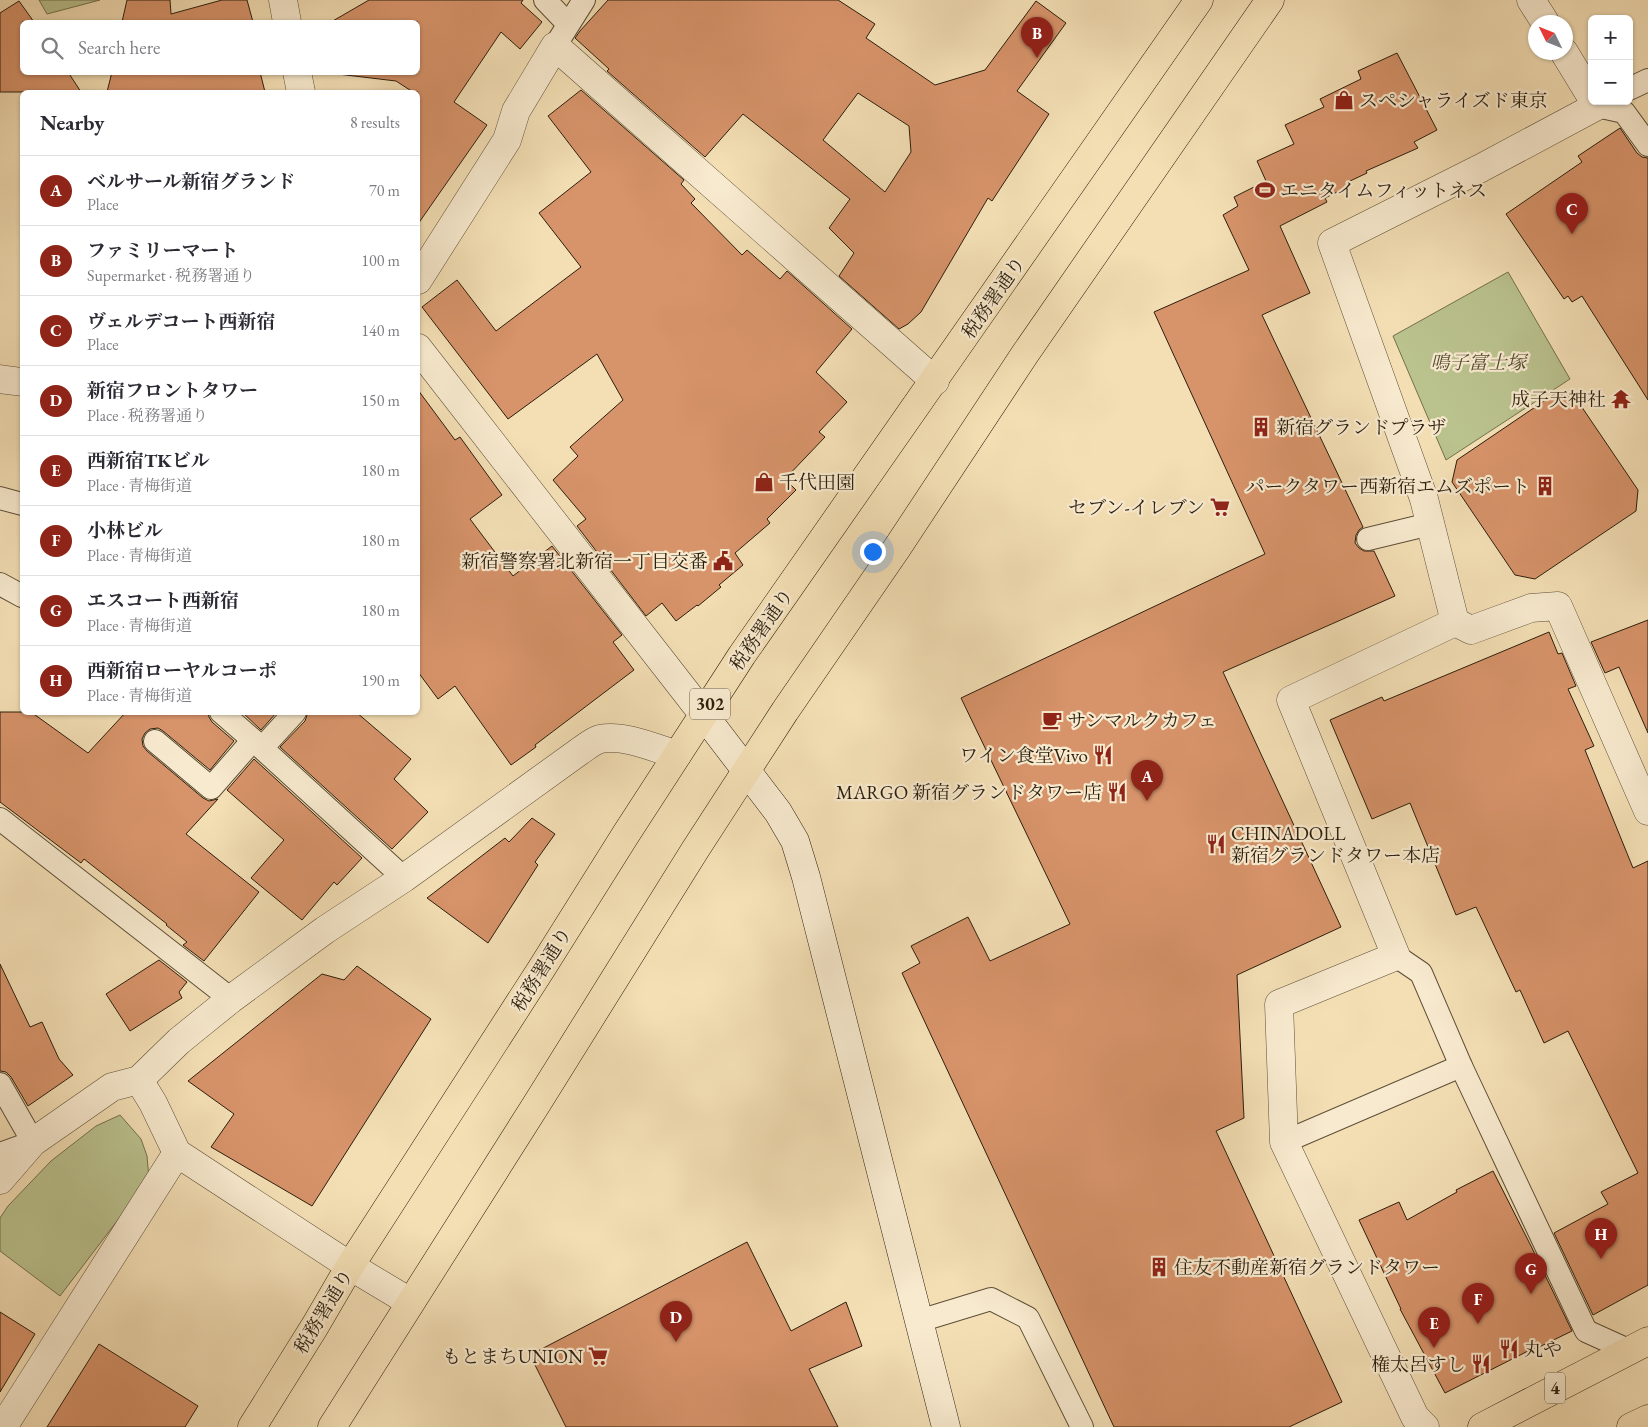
<!DOCTYPE html>
<html lang="en">
<head>
<meta charset="utf-8">
<style>
	body { margin:0; font-family:"EB Garamond","Noto Serif JP",serif; background:#f7f7f7; color:#2b2b33 }
	.controls { position:absolute; right:15px; top:15px; display:grid; overflow:hidden; border-radius:8px; box-shadow:0 1px 4px #0004 }
	.controls button { width:45px; height:45px; display:grid; place-items:center; padding:0; border:0; border-bottom:1px solid #e1e1e2; background:#fff; color:#2b2b33; font:25px sans-serif }
	.compass { position:absolute; left:1528px; top:15px; width:45px; height:45px; border-radius:50%; background:#fff; box-shadow:0 1px 4px #0004; rotate:313deg }
	.you { position:absolute; left:872px; top:551px; width:18px; height:18px; margin:-12px; border:4px solid #fff; border-radius:50%; background:#1a73e8; box-shadow:0 0 0 8px #1a73e833 }
	.badge { display:grid; place-items:center; width:32px; height:32px; border-radius:50%; background:#8f2418; color:#fff; font-size:16px; font-weight:700 }
	.pin { position:absolute; translate:-50% -41px; filter:drop-shadow(0 1px 2px #0008) }
	.pin::after { content:''; position:absolute; top:26px; width:18px; height:15px; background:inherit; clip-path:polygon(0 0,100% 0,50% 100%) }
	.list { margin:0; padding:0; list-style:none }
	h2 { display:flex; justify-content:space-between; align-items:center; height:65px; margin:0; padding:0 20px; font-size:21px }
	h2 small { font-size:16px; font-weight:400; color:#7c7c81 }
	.list li { display:grid; grid-template-columns:32px 1fr auto; gap:15px; align-items:center; box-sizing:border-box; height:70px; padding:0 20px; border-top:1px solid #e1e1e2 }
	.list b { display:block; font-size:19px; white-space:nowrap }
	.list p { margin:0; font-size:16px; white-space:nowrap; color:#7c7c81 }
	.list em { font-size:16px; font-style:normal; color:#7c7c81 }
	.icon { flex:none; width:28px; height:28px; fill:none; stroke:currentColor; stroke-width:2; stroke-linecap:round; stroke-linejoin:round }
	.map { position:relative; flex:none; width:1648px; height:1427px; overflow:hidden }
	.search { position:absolute; background:#fff; box-shadow:0 1px 4px #0004; left:20px; top:20px; width:400px; height:55px; display:flex; align-items:center; gap:12px; box-sizing:border-box; padding:0 18px; border-radius:8px; color:#7c7c81; font-size:19px }
	.panel { position:absolute; background:#fff; box-shadow:0 1px 4px #0004; left:20px; top:90px; width:400px; height:625px; border-radius:8px }
	.map>svg:first-child { display:block }
</style>
</head>
<body>
<div class="map">
<svg width="1648" height="1427" viewBox="0 0 1648 1427">
	<rect width="100%" height="100%" fill="#f4dfb5"/>
	<filter id="stains"><feTurbulence type="fractalNoise" baseFrequency=".004" numOctaves="4"/><feColorMatrix values="0 0 0 0 .2 0 0 0 0 .09 0 0 0 0 .02 0 0 0 .5 -.17"/></filter>
	<radialGradient id="worn" r=".72"><stop offset=".6" stop-color="#630" stop-opacity="0"/><stop offset="1" stop-color="#630" stop-opacity=".3"/></radialGradient>
	<!-- green -->
	<g fill="#bac28e" stroke="#72704e">
		<path d="M39 0H100L47 14Z"/>
		<path d="M1508 272 1570 379 1446 460 1393 336Z"/>
		<path d="M120 1115 141 1139 147 1156 149 1179 60 1296 0 1251V1218L8 1206 51 1161 96 1126Z"/>
	</g>
	<!-- building -->
	<g fill="#d7936a" stroke="#2b1e0d" fill-rule="evenodd">
		<path d="M127 0H170L171 14 222 0H247L253 22H122Z"/>
		<path d="M369 0H523L521 3 542 22 520 49 501 32 454 102 487 125 418 224V92H413L396 81 321 72H418V22H331Z"/>
		<path d="M608 0H838L875 24 866 38 935 85 985 70 1036 1 1066 23 1017 91 1049 114 992 201 988 198 921 312 908 324 899 329 839 276 854 253 829 228 850 199 743 114 705 157 607 71 609 69 575 38 580 31ZM858 93 909 126 911 152 885 192 823 140Z"/>
		<path d="M19 1 34 22H22V72H68L81 92H0V13Z"/>
		<path d="M1397 53 1437 130 1414 142 1418 148 1366 171 1367 173 1348 182 1349 186 1325 198 1327 202 1280 226 1310 293 1262 315 1363 527 1359 530 1356 535 1355 543 1359 548 1364 551H1374L1395 596 1223 672 1341 927 1237 975 1244 1118 1216 1131 1342 1402 1289 1427H1114L902 973 920 963 911 946 968 917 990 961 1070 924 961 698 1265 554 1154 312 1249 270 1223 215 1238 206 1234 197 1266 181 1257 161 1294 144 1285 125 1324 107 1320 99 1361 79 1358 71Z"/>
		<path d="M112 72H260L265 92H107Z"/>
		<path d="M581 90 684 180 681 184 695 199 691 203 742 255 747 250 780 279 787 271 852 329 816 372 847 402 819 432 825 437 785 479 796 490 767 519 770 523 735 553 743 565 719 585 721 587 698 606 697 605 676 621 662 603 646 616 577 526 586 519 553 480 578 456 570 447 623 400 597 354 508 419 422 307 457 280 496 331 581 267 539 213 591 172 548 116Z"/>
		<path d="M1620 128 1637 153 1642 157 1648 158V400L1582 296 1572 302 1568 296 1564 299 1506 214 1582 162 1578 156Z"/>
		<path d="M418 390 455 440 460 437 502 495 470 519 513 576 552 546 622 635 613 642 634 670 535 745 536 747 511 765 455 686 438 699 418 672Z"/>
		<path d="M1556 393 1575 397 1638 490 1636 511 1535 579 1515 575 1452 482 1457 460Z"/>
		<path d="M1648 620V733L1619 667 1605 673 1591 642Z"/>
		<path d="M1549 632 1558 654 1562 653 1576 686 1568 689 1594 746 1585 750 1633 868 1648 861V1285L1593 1315 1554 1233 1608 1204 1601 1192 1638 1173 1568 1031 1544 1043 1520 990 1516 992 1476 907 1456 915 1410 803 1372 819 1330 720 1382 697 1384 701Z"/>
		<path d="M0 712H31L88 753 126 712H208L209 717 212 722 234 741 210 770 163 731 158 728 150 729 145 733 142 739 143 746 147 751 203 798 209 801 218 799 186 834 259 892 204 961 183 945 187 942 166 925 167 924 84 859 81 863 0 802Z"/>
		<path d="M242 712H277L261 730Z"/>
		<path d="M308 712H356L411 759 394 779 428 812 392 849 280 747 305 721Z"/>
		<path d="M254 759 362 858 337 885 334 882 302 920 251 878 284 840 227 790Z"/>
		<path d="M532 818 555 834 535 862 538 865 488 943 427 898 505 838 509 842Z"/>
		<path d="M159 960 187 982 179 992 182 998 130 1031 106 994Z"/>
		<path d="M0 964 30 1027 42 1022 59 1059 73 1075 28 1106 11 1077 6 1072 0 1071Z"/>
		<path d="M357 966 431 1019 312 1206 211 1147 234 1114 188 1081 322 974 344 980Z"/>
		<path d="M1493 1171 1531 1246 1572 1331 1535 1349 1534 1348 1445 1393 1400 1309H1401L1359 1220 1399 1202 1407 1220 1457 1192 1456 1190Z"/>
		<path d="M747 1242 791 1331 846 1302 862 1346 809 1369 838 1427H566L530 1355Z"/>
		<path d="M0 1312 35 1334 0 1392Z"/>
		<path d="M99 1344 198 1406 185 1427H47Z"/>
	</g>
	<g fill="none" stroke-linecap="round" stroke-linejoin="round">
		<defs>
			<g id="lane">
				<path d="M545 0 568 24"/>
				<path d="M555 46 584 0"/>
				<path d="M1629 89 1648 80"/>
				<path d="M1597 106 1624 112 1648 145"/>
				<path d="M0 498 22 504"/>
				<path d="M1368 539 1430 524"/>
				<path d="M0 584 22 596"/>
				<path d="M221 712 253 740"/>
				<path d="M155 741 211 788 253 740 404 878"/>
				<path d="M262 748 295 712"/>
				<path d="M0 819 231 999"/>
				<path d="M1396 956 1421 973 1461 1066 1586 1331 1628 1350"/>
				<path d="M0 1084 33 1142 0 1154"/>
				<path d="M1284 1142 1461 1066"/>
				<path d="M919 1321 991 1299 1028 1318 1082 1427"/>
			</g>
			<g id="street">
				<path d="M283 0 287 22"/>
				<path d="M1531 0 1545 22"/>
				<path d="M1564 52 1592 98"/>
				<path d="M297 72 301 92"/>
				<path d="M418 280 507 140 516 111 555 46 935 381"/>
				<path d="M418 348 703 714"/>
				<path d="M0 379 22 382"/>
				<path d="M1455 622 1424 499 1332 243 1481 168 1597 106 1594 101"/>
				<path d="M139 1080 153 1103 177 1153 350 1266 410 1302"/>
				<path d="M0 1180 33 1142 112 1087 139 1080 179 1041 231 999 325 930 404 878 580 751C586 747 593 741 600 739 624 734 655 748 677 755"/>
				<path d="M3 1427 177 1153"/>
				<path d="M1425 1427 1415 1417 1284 1142 1279 1004 1396 956 1291 700 1455 622 1471 630 1531 608 1558 606 1648 811"/>
			</g>
			<path id="secondary" d="M703 714 778 812 795 841 806 877 946 1427"/>
			<g id="primary">
				<path d="M252 1427 315 1326 350 1266 540 971 626 834 742 655 1199 0"/>
				<path d="M332 1427 536 1105 695 850 785 711 897 548 1025 354 1270 0"/>
				<path d="M1482 1427 1648 1341"/>
				<path d="M1631 1427 1648 1419"/>
			</g>
		</defs>
		<!-- lane casing -->
		<use href="#lane" stroke="#5d4e37" stroke-width="24"/>
		<!-- street casing -->
		<use href="#street" stroke="#5d4e37" stroke-width="29"/>
		<!-- secondary casing -->
		<use href="#secondary" stroke="#2b1e0d" stroke-width="29"/>
		<!-- primary casing -->
		<use href="#primary" stroke="#2b1e0d" stroke-width="29"/>
		<!-- lane -->
		<use href="#lane" stroke="#f8eacf" stroke-width="22"/>
		<!-- street -->
		<use href="#street" stroke="#f8eacf" stroke-width="28"/>
		<!-- secondary -->
		<use href="#secondary" stroke="#f8eacf" stroke-width="28"/>
		<!-- primary -->
		<use href="#primary" stroke="#f4dfb5" stroke-width="28"/>
	</g>
	<!-- icons -->
	<defs>
		<symbol id="shop-bare" viewBox="-9 -9 18 18"><path d="M-5-2.5h2.3a2.7 3.5 0 0 1 5.4 0H5L5.5 6h-11ZM-1.5-2.5h3a1.5 2.3 0 0 0-3 0Z" fill="#8f2418" stroke="#f8eacf" stroke-width="2.5" paint-order="stroke"/></symbol>
		<symbol id="stadium-bare" viewBox="-9 -9 18 18"><path d="M0-5a6.5 5 0 1 0 0 10a6.5 5 0 1 0 0-10ZM-3.5-1.8h7v3.6h-7Z" fill="#8f2418" stroke="#f8eacf" stroke-width="2.5" paint-order="stroke"/></symbol>
		<symbol id="temple-bare" viewBox="-9 -9 18 18"><path d="M0-6L5-2H3V0L6.5 2.5H4V6H1.5V3h-3V6H-4V2.5H-6.5L-3 0V-2H-5Z" fill="#8f2418" stroke="#f8eacf" stroke-width="2.5" paint-order="stroke"/></symbol>
		<symbol id="building-bare" viewBox="-9 -9 18 18"><path d="M-4-6H4V6H1V3H-1V6H-4ZM-2.5-4.3h1.7v1.8h-1.7ZM.8-4.3h1.7v1.8H.8ZM-2.5-1h1.7V.8h-1.7ZM.8-1h1.7V.8H.8Z" fill="#8f2418" stroke="#f8eacf" stroke-width="2.5" paint-order="stroke"/></symbol>
		<symbol id="supermarket-bare" viewBox="-9 -9 18 18"><path d="M-6-5.5h2.5l.6 2H6L4.5 2H-2.5L-4.4-4H-6ZM-1.5 3.2a1.3 1.3 0 1 0 .1 0ZM3 3.2a1.3 1.3 0 1 0 .1 0Z" fill="#8f2418" stroke="#f8eacf" stroke-width="2.5" paint-order="stroke"/></symbol>
		<symbol id="civic-bare" viewBox="-9 -9 18 18"><path d="M-.6-6.5H3V-4.5H.6V-3L4-1V1h2V6H-6V1h2V-1L-.6-3ZM-1.2 2.5V6h2.4V2.5Z" fill="#8f2418" stroke="#f8eacf" stroke-width="2.5" paint-order="stroke"/></symbol>
		<symbol id="cafe-bare" viewBox="-9 -9 18 18"><path d="M-5.5-4.5H6V0H3Q3 3.5 0 3.5H-2.5Q-5.5 3.5-5.5 0ZM3-3.2v2h1.7v-2ZM-6 4.5H4V6H-6Z" fill="#8f2418" stroke="#f8eacf" stroke-width="2.5" paint-order="stroke"/></symbol>
		<symbol id="restaurant-bare" viewBox="-9 -9 18 18"><path d="M-5-6h1v4h1v-4h1v4h1v-4h1v5L-1.5 .5V6h-2V.5L-5-1ZM5-6V6H3V1.5H1.5Q1.5-4 5-6Z" fill="#8f2418" stroke="#f8eacf" stroke-width="2.5" paint-order="stroke"/></symbol>
	</defs>
	<g fill-rule="evenodd">
		<use href="#shop-bare" x="1330" y="86" width="28" height="28"/>
		<use href="#stadium-bare" x="1251" y="176" width="28" height="28"/>
		<use href="#temple-bare" x="1607" y="385" width="28" height="28"/>
		<use href="#building-bare" x="1247" y="413" width="28" height="28"/>
		<use href="#shop-bare" x="750" y="468" width="28" height="28"/>
		<use href="#building-bare" x="1531" y="472" width="28" height="28"/>
		<use href="#supermarket-bare" x="1206" y="493" width="28" height="28"/>
		<use href="#civic-bare" x="709" y="547" width="28" height="28"/>
		<use href="#cafe-bare" x="1038" y="706" width="28" height="28"/>
		<use href="#restaurant-bare" x="1089" y="741" width="28" height="28"/>
		<use href="#restaurant-bare" x="1103" y="778" width="28" height="28"/>
		<use href="#restaurant-bare" x="1202" y="830" width="28" height="28"/>
		<use href="#building-bare" x="1145" y="1253" width="28" height="28"/>
		<use href="#restaurant-bare" x="1495" y="1335" width="28" height="28"/>
		<use href="#supermarket-bare" x="584" y="1342" width="28" height="28"/>
		<use href="#restaurant-bare" x="1467" y="1350" width="28" height="28"/>
	</g>
	<g text-anchor="middle" stroke-width="4.5" stroke-linejoin="round" paint-order="stroke">
		<!-- shield labels -->
		<g fill="#f8eacf" stroke="#685b47" stroke-width="1">
			<rect x="690" y="688.5" width="40" height="31" rx="4"/>
			<rect x="1545" y="1372.5" width="20" height="31" rx="4"/>
		</g>
		<g font-size="18" font-weight="bold" fill="#2b1e0d">
			<text x="710" y="710">302</text>
			<text x="1555" y="1394">4</text>
		</g>
		<!-- poi labels -->
		<g font-size="19" fill="#2b1e0d" stroke="#f8eacf" text-anchor="start">
			<text x="1359" y="107">スペシャライズド東京</text>
			<text x="1280" y="197">エニタイムフィットネス</text>
			<text x="1606" y="406" text-anchor="end">成子天神社</text>
			<text x="1276" y="434">新宿グランドプラザ</text>
			<text x="779" y="489">千代田園</text>
			<text x="1530" y="493" text-anchor="end">パークタワー西新宿エムズポート</text>
			<text x="1205" y="514" text-anchor="end">セブン-イレブン</text>
			<text x="708" y="568" text-anchor="end">新宿警察署北新宿一丁目交番</text>
			<text x="1067" y="727">サンマルクカフェ</text>
			<text x="1088" y="762" text-anchor="end">ワイン食堂Vivo</text>
			<text x="1102" y="799" text-anchor="end">MARGO 新宿グランドタワー店</text>
			<text x="1231" y="840">CHINADOLL<tspan x="1231" dy="22">新宿グランドタワー本店</tspan></text>
			<text x="1174" y="1274">住友不動産新宿グランドタワー</text>
			<text x="1524" y="1356">丸や</text>
			<text x="583" y="1363" text-anchor="end">もとまちUNION</text>
			<text x="1466" y="1371" text-anchor="end">権太呂すし</text>
		</g>
		<!-- street labels -->
		<g font-size="19" fill="#2b1e0d" stroke="#f8eacf">
			<text transform="translate(993 297) rotate(-55)" y="7">税務署通り</text>
			<text transform="translate(761 629) rotate(-55)" y="7">税務署通り</text>
			<text transform="translate(541 969) rotate(-58)" y="7">税務署通り</text>
			<text transform="translate(323 1311) rotate(-59)" y="7">税務署通り</text>
		</g>
		<!-- park labels -->
		<g font-size="19" font-style="italic" fill="#564f34" stroke="#f8eacf">
			<text x="1478" y="369">鳴子富士塚</text>
		</g>
	</g>
	<rect width="100%" height="100%" filter="url(#stains)"/>
	<rect width="100%" height="100%" fill="url(#worn)"/>
</svg>
<div class="controls">
<button>+</button>
<button>−</button>
</div>
<svg class="compass" viewBox="-18 -18 36 36"><path d="M0-13l5 13h-10z" fill="#e53935"/><path d="M0 13l5-13h-10z" fill="#7c7c81"/></svg>
<div class="you"></div>
<div class="pin badge" style="left:1147px;top:801px">A</div>
<div class="pin badge" style="left:1037px;top:58px">B</div>
<div class="pin badge" style="left:1572px;top:234px">C</div>
<div class="pin badge" style="left:676px;top:1342px">D</div>
<div class="pin badge" style="left:1434px;top:1348px">E</div>
<div class="pin badge" style="left:1478px;top:1324px">F</div>
<div class="pin badge" style="left:1531px;top:1294px">G</div>
<div class="pin badge" style="left:1601px;top:1259px">H</div>
<div class="search"><svg class="icon" aria-label="search" viewBox="0 0 24 24"><circle cx="10" cy="10" r="6"/><path d="M15 15l6 6"/></svg>Search here</div>
<section class="panel">
<h2>Nearby<small>8 results</small></h2>
<ul class="list">
<li><span class="badge">A</span><div><b>ベルサール新宿グランド</b><p>Place</p></div><em>70 m</em></li>
<li><span class="badge">B</span><div><b>ファミリーマート</b><p>Supermarket · 税務署通り</p></div><em>100 m</em></li>
<li><span class="badge">C</span><div><b>ヴェルデコート西新宿</b><p>Place</p></div><em>140 m</em></li>
<li><span class="badge">D</span><div><b>新宿フロントタワー</b><p>Place · 税務署通り</p></div><em>150 m</em></li>
<li><span class="badge">E</span><div><b>西新宿TKビル</b><p>Place · 青梅街道</p></div><em>180 m</em></li>
<li><span class="badge">F</span><div><b>小林ビル</b><p>Place · 青梅街道</p></div><em>180 m</em></li>
<li><span class="badge">G</span><div><b>エスコート西新宿</b><p>Place · 青梅街道</p></div><em>180 m</em></li>
<li><span class="badge">H</span><div><b>西新宿ローヤルコーポ</b><p>Place · 青梅街道</p></div><em>190 m</em></li>
</ul>
</section>
</div>
</body>
</html>
